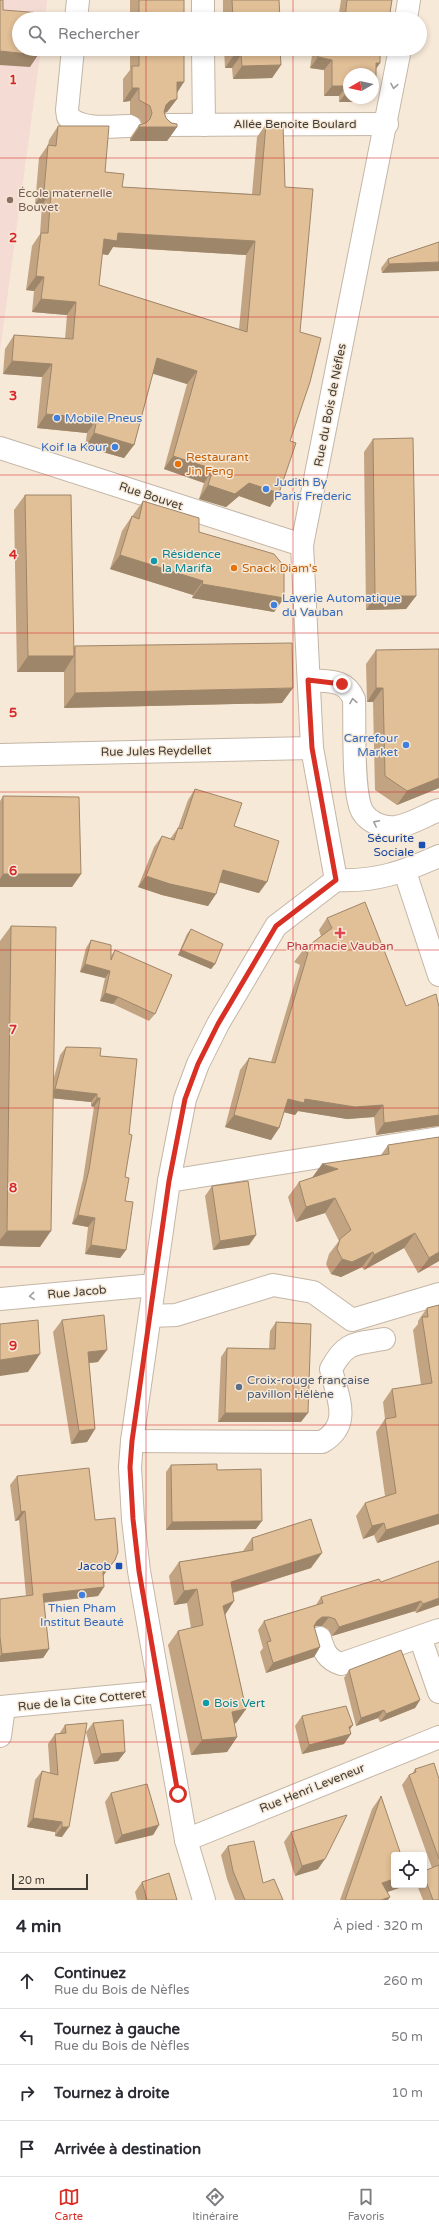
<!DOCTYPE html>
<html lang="fr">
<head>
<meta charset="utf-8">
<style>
	body { margin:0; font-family:"Varela Round",sans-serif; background:#f2f2f3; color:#2b2b33 }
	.controls { position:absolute; right:12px; bottom:12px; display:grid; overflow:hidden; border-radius:4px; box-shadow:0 2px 6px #0003 }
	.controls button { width:36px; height:36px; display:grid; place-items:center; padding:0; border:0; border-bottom:1px solid #e1e1e2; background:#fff; color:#2b2b33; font:20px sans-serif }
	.compass { position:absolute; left:343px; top:68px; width:36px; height:36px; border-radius:50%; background:#fff; box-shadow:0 2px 6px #0003; rotate:261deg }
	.scale { position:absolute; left:12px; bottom:10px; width:76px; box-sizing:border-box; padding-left:4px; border:2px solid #413c35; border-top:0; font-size:11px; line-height:14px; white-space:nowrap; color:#413c35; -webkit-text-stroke:3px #f7e9d8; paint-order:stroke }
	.stop { position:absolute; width:12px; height:12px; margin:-9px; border:3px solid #d93025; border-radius:50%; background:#fff }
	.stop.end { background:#d93025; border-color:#fff; box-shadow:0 1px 4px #0008 }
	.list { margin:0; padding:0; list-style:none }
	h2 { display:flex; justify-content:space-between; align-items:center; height:52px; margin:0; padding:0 16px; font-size:17px }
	h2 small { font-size:13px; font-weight:400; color:#7c7c81 }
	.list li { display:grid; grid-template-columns:26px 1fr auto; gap:12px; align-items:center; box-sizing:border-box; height:56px; padding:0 16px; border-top:1px solid #e1e1e2 }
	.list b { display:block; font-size:15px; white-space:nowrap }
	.list p { margin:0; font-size:13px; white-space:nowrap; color:#7c7c81 }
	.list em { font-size:13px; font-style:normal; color:#7c7c81 }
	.icon { flex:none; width:22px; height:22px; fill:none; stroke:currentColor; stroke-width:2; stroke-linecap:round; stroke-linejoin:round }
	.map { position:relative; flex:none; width:439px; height:1900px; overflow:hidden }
	.search { position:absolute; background:#fff; box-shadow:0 2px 6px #0003; left:12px; right:12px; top:12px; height:44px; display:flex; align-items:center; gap:10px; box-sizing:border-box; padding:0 14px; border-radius:22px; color:#7c7c81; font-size:15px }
	.sheet { height:276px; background:#fff }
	nav { display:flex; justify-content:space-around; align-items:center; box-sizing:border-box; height:56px; border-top:1px solid #e1e1e2; background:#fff; font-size:11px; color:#7c7c81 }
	nav a { display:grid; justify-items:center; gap:2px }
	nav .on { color:#d93025 }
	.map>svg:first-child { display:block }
</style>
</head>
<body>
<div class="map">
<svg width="439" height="1900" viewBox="0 0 439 1900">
	<rect width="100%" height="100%" fill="#f7e9d8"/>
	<!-- education -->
	<path fill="#f4dbd3" d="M0 0H47L45 19H19V49H41L0 351Z"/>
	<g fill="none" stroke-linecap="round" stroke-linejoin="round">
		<defs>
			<g id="minor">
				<path d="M203 0V19"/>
				<path d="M76 19 78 0"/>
				<path d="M406 19 409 0"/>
				<path d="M73 49 67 110 68 117C85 131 109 126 130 126"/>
				<path d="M203 49 204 125"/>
				<path d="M167 125 387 124"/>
				<path d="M0 448 302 545"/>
				<path d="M309 680C328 682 345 678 354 699 355 724 352 791 362 811 368 822 384 829 396 827 410 825 426 815 439 810"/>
				<path d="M0 755 312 748"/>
				<path d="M405 872 439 975"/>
				<path d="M336 880 312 748 302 545 400 49"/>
				<path d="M336 880C376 882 403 872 439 856"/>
				<path d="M169 1181 439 1138"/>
				<path d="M0 1299 154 1285"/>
				<path d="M151 1316 176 1315 273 1285 313 1292 352 1320 439 1294"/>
				<path d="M132 1441 322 1442C353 1424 337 1397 331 1369 346 1341 355 1344 384 1339"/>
				<path d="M420 1637 439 1692"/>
				<path d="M320 1638C324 1652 327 1659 341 1664L439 1630"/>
				<path d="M0 1707 160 1692"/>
				<path d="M0 1736 4 1707"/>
				<path d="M186 1840 439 1737"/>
				<path d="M204 1900 186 1840 139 1571 133 1519 130 1467 132 1441 169 1181 185 1099 198 1064 218 1024 276 926 336 880"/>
			</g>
		</defs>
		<!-- minor casing -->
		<use href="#minor" stroke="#c4b6a6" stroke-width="24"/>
		<!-- minor -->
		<use href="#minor" stroke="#fff" stroke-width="22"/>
	</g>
	<!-- wall -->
	<g fill="#c2a482" fill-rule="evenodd">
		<path d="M118 0H184V19H130V0Z"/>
		<path d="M223 0H279L280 19H223Z"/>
		<path d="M341 0H392L389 19H338Z"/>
		<path d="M130 49H184L177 93V99L167 112 164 113 166 118 177 127 167 141H130V138L139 125 142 124 140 119 130 114V101L123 102V79L130 70Z"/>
		<path d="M224 49H280L281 65 272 78 233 79 232 68H225Z"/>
		<path d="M313 49H380V63L376 69V92L373 96V74L368 102H339V96H324V70L310 68Z"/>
		<path d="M266 124 285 187 300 332 290 441 270 507 239 496 226 507 199 499 204 483 164 469 187 384 153 373 134 445 124 458 85 447 87 433 37 428 42 377 3 374 5 349 14 335 65 339 67 315 32 312 34 291 26 290 32 246 40 234 42 205 35 204 39 158 48 145 49 140 58 126 105 172 122 187 252 194 257 137ZM113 247 246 255 239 329 99 285 102 254 108 255Z"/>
		<path d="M439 242 382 273 381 268 388 259Z"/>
		<path d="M373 439 416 596 406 609 366 610 364 452Z"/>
		<path d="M25 495 74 647 75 646 282 703 64 708V671V672H17L14 510Z"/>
		<path d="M143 501 199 532 284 598 274 612 192 598 193 595 110 569 122 531 132 516 133 517V515Z"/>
		<path d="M439 649V788L397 805 375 790 373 702H367L366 664 376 650Z"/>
		<path d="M195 789 234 826 259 893 219 882 216 894 208 906 162 895 138 887 154 847 162 836 170 839 178 828 188 800Z"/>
		<path d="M3 796 81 874 72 887H0V801Z"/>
		<path d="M327 918 437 1126 376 1135 374 1117 347 1119 298 1111 295 1115 284 1112 279 1128 271 1140 225 1127 240 1070 249 1058 271 1062 300 965 294 962 303 950 321 936 319 930Z"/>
		<path d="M11 926 53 1081 60 1055 66 1047 100 1056 129 1134 125 1177 126 1250 120 1258 85 1254 88 1227 72 1224 83 1179 94 1107 91 1106V1102L53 1098 40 1247 0 1246V941Z"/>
		<path d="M191 929 215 964 211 969 178 955 187 934Z"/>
		<path d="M91 940 111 956 115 950 155 1014 149 1021 113 1004 100 1001 105 978 80 972 86 948Z"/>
		<path d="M388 1145 439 1261 418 1273 404 1248 364 1270 362 1267 341 1277 331 1274 326 1264 329 1254 339 1241 325 1213 296 1222 288 1197 299 1182 381 1155Z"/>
		<path d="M212 1186 256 1235 249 1245 213 1250 205 1196Z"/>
		<path d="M439 1305V1524L377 1543 374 1535 363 1539 356 1516 365 1503 385 1496 376 1432 385 1419 383 1402 392 1389 421 1385 413 1330 418 1324V1321L427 1308Z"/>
		<path d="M62 1320 98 1362 89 1363 95 1429 87 1442 71 1444 53 1332Z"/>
		<path d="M276 1322 301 1422H218L221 1357 227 1348 269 1349 270 1331Z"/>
		<path d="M171 1465 256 1529 166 1530V1472Z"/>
		<path d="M17 1476 95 1520 108 1569 103 1576 104 1587 98 1596 44 1603 49 1649 43 1658 0 1662V1599L26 1596 19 1520 15 1521 10 1485Z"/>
		<path d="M252 1538 311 1568 233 1593 234 1601 225 1615 246 1709 236 1723 234 1724 237 1737 227 1752 191 1755 168 1645 178 1631 191 1628 187 1603 174 1605 169 1576 179 1562 243 1551Z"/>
		<path d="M381 1582 439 1605 416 1613 415 1611 332 1636 328 1629 322 1626H316L314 1627 320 1647 314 1657 266 1673 260 1652 263 1648 258 1630 264 1621 316 1605 321 1597Z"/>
		<path d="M349 1670 420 1700 415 1708 380 1722 378 1718 356 1726 344 1678Z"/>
		<path d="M302 1716 350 1730 344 1744 302 1754 295 1726Z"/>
		<path d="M87 1723 62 1837 55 1836V1832L27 1827 35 1780 42 1771 50 1773 48 1744 55 1734H59L65 1725Z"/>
		<path d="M93 1723 125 1752 118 1761 94 1764 86 1732Z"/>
		<path d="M415 1769 439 1779V1900H423L417 1885H424V1871L432 1868 402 1785 409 1775 412 1774Z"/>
		<path d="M111 1793 159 1825 153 1835 115 1844 105 1802Z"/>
		<path d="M381 1796 399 1888 387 1892 388 1900H340L372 1809Z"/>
		<path d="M291 1832 318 1869 295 1876 284 1842Z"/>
		<path d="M228 1846 263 1883 283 1900H235L227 1879 221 1855Z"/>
		<path d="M142 1882 177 1900H137L135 1892Z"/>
	</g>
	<!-- shaded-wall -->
	<g fill="#9e866a">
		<path d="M0 51 38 55 30 67 0 65Z"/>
		<path d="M234 55H241L232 68H225Z"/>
		<path d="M318 57 332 60 324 70 310 68Z"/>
		<path d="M376 63H380L372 74Z"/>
		<path d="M281 65 272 78 233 79 242 66Z"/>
		<path d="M177 82H184L175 96Z"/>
		<path d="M332 86H347L339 96H324Z"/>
		<path d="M132 88H139L130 101 123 102Z"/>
		<path d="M347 92H349V98H372L368 102H339Z"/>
		<path d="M373 92H376L373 96Z"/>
		<path d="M177 99 167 112 161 114 166 105 170 101Z"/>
		<path d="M139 127H177L167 141H130Z"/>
		<path d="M44 191 51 192 42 205 35 204Z"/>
		<path d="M118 233 255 241 246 255 113 247 108 255 94 253 104 239Z"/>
		<path d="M439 262V271L382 273 389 264Z"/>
		<path d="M36 276 44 277 34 291 26 290Z"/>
		<path d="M41 299 76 302 67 315 32 312Z"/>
		<path d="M157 358 197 371 187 384 147 372Z"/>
		<path d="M12 361 52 364 42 377 3 374Z"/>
		<path d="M46 414 97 419 87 433 37 428Z"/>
		<path d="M94 433 134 445 124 458 85 447Z"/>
		<path d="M173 456 213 469 204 483 164 469Z"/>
		<path d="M249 483 279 493 270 507 239 496 226 507 199 499 208 485Z"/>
		<path d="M120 555 203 581 193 595 110 569Z"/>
		<path d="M202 584 284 598 274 612 192 598Z"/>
		<path d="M375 596H416L406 609 366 610Z"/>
		<path d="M28 656H74L64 672H17Z"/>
		<path d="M293 688 282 703 64 708 75 693Z"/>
		<path d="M376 688H383L373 702H367Z"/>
		<path d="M439 778V788L397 805 407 791Z"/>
		<path d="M223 870 267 882 259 893 215 881Z"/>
		<path d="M3 874H81L72 887H0V879Z"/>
		<path d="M146 876 216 894 208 906 162 895 138 887Z"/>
		<path d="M181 950 215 964 211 969 178 955Z"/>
		<path d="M85 964 110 971 105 978 80 972Z"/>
		<path d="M105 993 118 997 113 1004 100 1001Z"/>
		<path d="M55 1089 97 1094 91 1102 49 1098Z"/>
		<path d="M97 1098H100L94 1107 91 1106Z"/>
		<path d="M288 1099H305L383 1105 374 1117 347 1119 298 1111 295 1115 279 1111Z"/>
		<path d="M234 1115 279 1128 271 1140 225 1127Z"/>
		<path d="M439 1115V1126H437L376 1135 384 1123Z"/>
		<path d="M322 1164 338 1169 311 1179Z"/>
		<path d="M335 1198 325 1213 296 1222 306 1207Z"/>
		<path d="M78 1215 95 1218 88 1227 72 1224Z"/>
		<path d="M7 1231H51L40 1247 0 1246V1240Z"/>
		<path d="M415 1233 404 1248 364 1270 374 1255Z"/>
		<path d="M256 1235 249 1245 213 1250 220 1241Z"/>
		<path d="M91 1245 126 1250 120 1258 85 1254Z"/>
		<path d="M373 1252 362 1267 341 1277 331 1274 342 1259Z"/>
		<path d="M439 1252V1261L418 1273 429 1258Z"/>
		<path d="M107 1350 98 1362 79 1364 88 1352Z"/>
		<path d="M40 1354 28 1372 0 1376V1360Z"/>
		<path d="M225 1413H308L301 1422H218Z"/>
		<path d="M95 1429 87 1442 71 1444 79 1431Z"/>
		<path d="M25 1511 19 1520 15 1521 21 1512Z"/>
		<path d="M439 1514V1524L377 1543 386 1530Z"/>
		<path d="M262 1521 256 1529 166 1530 172 1522Z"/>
		<path d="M384 1523 374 1535 363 1539 372 1526Z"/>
		<path d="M322 1553 311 1568 221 1596 231 1582Z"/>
		<path d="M115 1560 108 1569 100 1580 103 1572Z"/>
		<path d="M104 1587 98 1596 37 1603 43 1594Z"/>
		<path d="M197 1589 187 1603 174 1605 184 1591Z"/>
		<path d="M439 1598V1605L416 1613 423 1604Z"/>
		<path d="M234 1601 224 1616 223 1606Z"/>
		<path d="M421 1601 415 1611 332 1636 339 1627Z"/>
		<path d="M322 1617H329L322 1626H316L311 1630 317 1621Z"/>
		<path d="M320 1647 314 1657 266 1673 273 1663Z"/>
		<path d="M49 1649 43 1658 0 1662V1656L2 1654Z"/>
		<path d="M420 1700 415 1708 380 1722 386 1714Z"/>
		<path d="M246 1709 236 1723 222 1727 232 1712Z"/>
		<path d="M384 1710 378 1718 356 1726 361 1718Z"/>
		<path d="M353 1725 346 1735 351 1734 344 1744 302 1754 309 1745Z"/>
		<path d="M237 1737 227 1752 191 1755 202 1740Z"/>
		<path d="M125 1752 118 1761 94 1764 101 1754Z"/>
		<path d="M33 1818 62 1822 55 1832 27 1827Z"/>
		<path d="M159 1825 153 1835 115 1844 122 1835Z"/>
		<path d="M62 1827H69L62 1837 55 1836Z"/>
		<path d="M325 1859 318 1869 295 1876 302 1866Z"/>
		<path d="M394 1879V1885H400L399 1888 373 1897 382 1883Z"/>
		<path d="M390 1897 388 1900H381Z"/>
	</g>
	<!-- building -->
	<g fill="#e1bf97" stroke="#9e866a" fill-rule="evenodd">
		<path d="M0 0H3V10L42 13 41 19H19V49H39L38 55 0 51V55Z"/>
		<rect x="139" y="0" width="45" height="19"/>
		<path d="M232 0H279L280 19H233Z"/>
		<path d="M347 0H392L389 19H345Z"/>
		<path d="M139 49H184V82H177V99L170 101 166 105 164 112 166 118 171 123 177 124V127H139V125L146 123 150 119 152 113 150 106 139 100V88H132V66H139Z"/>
		<path d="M233 49H280L281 65 242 66 241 55H234Z"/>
		<path d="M319 49H380V63H376V92H373V74H349V92H347V86H332V60L318 57Z"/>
		<path d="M266 124H283L285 187 313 189 300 332 321 338 310 382 290 441 296 443 279 493 249 483 235 494 208 485 213 469 173 456 197 371 157 358 134 445 94 433 97 419 46 414 52 364 12 361 14 335 73 339 76 302 41 299 44 277 36 276 41 233H48L51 192 44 191 48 145 56 146 58 126H109L105 172 124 174 122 187 260 195ZM118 233 255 241 247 332 99 285 104 239 117 241Z"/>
		<path d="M439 242V262L389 264 388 259Z"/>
		<path d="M413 438 416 596H375L373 439Z"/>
		<path d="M25 495H71L74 656H28Z"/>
		<path d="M143 501 199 518V532L274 554 284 566V598L202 584 203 581 120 555 132 516 139 519Z"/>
		<path d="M292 643 293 688 75 693V646Z"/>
		<path d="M439 649V778L407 791 385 776 383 688H376V650Z"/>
		<path d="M195 789 242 803 234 826 279 841 267 882 223 870 216 894 170 884 146 876 162 836 174 840 178 828 182 829Z"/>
		<path d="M3 796 79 797 81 874H3Z"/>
		<path d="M365 902 406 1006 436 994 439 1007V1115L384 1123 383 1105 355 1107 305 1099 304 1103 288 1099 279 1128 234 1115 249 1058 275 1063 308 953 303 950 332 928 327 918Z"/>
		<path d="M11 926 56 927 51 1231H7Z"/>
		<path d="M191 929 223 944 215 964 181 950Z"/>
		<path d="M91 940 111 945V960L115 950 172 975 155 1014 118 997 105 993 110 971 85 964Z"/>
		<path d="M66 1047 101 1048 100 1056 137 1059 129 1134 132 1135 125 1177 129 1178 125 1201 133 1202 126 1250 91 1245 95 1218 78 1215 89 1170 100 1098H97V1094L55 1089Z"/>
		<path d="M439 1137V1252L429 1258 415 1233 374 1255 373 1252 352 1262 342 1259 337 1249 340 1239 351 1230 335 1198 306 1207 299 1182 338 1169 322 1164 389 1154 388 1145Z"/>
		<path d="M248 1181 256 1235 220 1241 212 1186Z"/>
		<path d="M439 1305V1514L386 1530 384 1523 372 1526 365 1503 396 1493 385 1419 396 1417 392 1389 432 1383 422 1317H428L427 1308Z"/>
		<path d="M104 1315 107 1350 88 1352 95 1429 79 1431 62 1320Z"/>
		<path d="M38 1320 40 1354 0 1360V1324Z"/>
		<path d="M276 1322 311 1324 308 1413H225L227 1348 275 1349Z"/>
		<path d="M217 1464V1470L261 1469 262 1521 172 1522 171 1465Z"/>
		<path d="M89 1468 95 1520 115 1518 118 1552 115 1560 106 1571 103 1572 104 1587 43 1594 49 1649 2 1654 0 1637V1599L33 1595 25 1511 21 1512 17 1476Z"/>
		<path d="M311 1519 322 1553 231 1582 234 1601 223 1606 246 1709 232 1712 237 1737 202 1740 178 1631 203 1625 197 1589 184 1591 179 1562 253 1550 252 1538Z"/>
		<path d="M439 1561V1598L423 1604 421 1601 339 1627 335 1619 329 1617H322L317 1621 314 1626 320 1647 273 1663 267 1642 271 1641 264 1621 323 1603 321 1597 379 1579 381 1582Z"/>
		<path d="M401 1650 420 1700 386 1714 384 1710 361 1718 349 1670Z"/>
		<path d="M346 1706 353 1725 349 1727 351 1734 309 1745 302 1716Z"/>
		<path d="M123 1720 125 1752 101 1754 93 1723Z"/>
		<path d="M87 1723 69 1827H62V1822L33 1818 42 1771 58 1775 55 1734 66 1733 65 1725Z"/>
		<path d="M434 1763 439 1779V1859L409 1775 416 1772 415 1769Z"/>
		<path d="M147 1784 159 1825 122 1835 111 1793Z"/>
		<path d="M381 1796 401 1855H394V1879L382 1883 390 1897 381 1900H345Z"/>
		<path d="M347 1815 325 1859 302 1866 291 1832Z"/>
		<path d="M254 1841 263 1883 274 1879 283 1900H245L233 1871 228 1846Z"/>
		<path d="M439 1865V1900H433L424 1876V1871Z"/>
		<path d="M169 1873 177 1900H147L142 1882Z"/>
	</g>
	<!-- one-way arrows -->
	<defs><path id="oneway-chevron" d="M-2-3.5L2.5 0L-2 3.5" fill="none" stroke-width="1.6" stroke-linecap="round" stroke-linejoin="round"/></defs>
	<g stroke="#a09e9a">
		<use href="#oneway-chevron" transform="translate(394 86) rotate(100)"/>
		<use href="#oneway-chevron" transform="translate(353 701) rotate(-99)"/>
		<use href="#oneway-chevron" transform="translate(376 823) rotate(-153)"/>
		<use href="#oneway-chevron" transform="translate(32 1296) rotate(175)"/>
	</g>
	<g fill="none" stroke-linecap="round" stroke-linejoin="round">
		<!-- route -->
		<path stroke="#d93025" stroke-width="5" d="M178 1794 139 1571 133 1519 130 1467 132 1441 169 1181 185 1099 198 1064 218 1024 276 926 336 880 312 748 308 680 342 684"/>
	</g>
	<!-- grid -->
	<path fill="none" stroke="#d62828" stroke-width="1" stroke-opacity="0.55" d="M146 0V19M293 0V19M146 49V1900M293 49V1900M0 158H439M0 317H439M0 475H439M0 633H439M0 792H439M0 950H439M0 1108H439M0 1267H439M0 1425H439M0 1583H439M0 1742H439"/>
	<!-- markers -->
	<circle fill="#8d6e63" stroke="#f7e9d8" stroke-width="1.5" cx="10" cy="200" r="4"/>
	<g fill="#3f7fe0" stroke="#f7e9d8" stroke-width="1.5">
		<circle cx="57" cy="418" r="4"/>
		<circle cx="115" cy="447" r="4"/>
		<circle cx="266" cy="489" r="4"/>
		<circle cx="274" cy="605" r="4"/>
		<circle cx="406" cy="745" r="4"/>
		<circle cx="82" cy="1595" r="4"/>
	</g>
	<g fill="#e8710a" stroke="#f7e9d8" stroke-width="1.5">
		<circle cx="178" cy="464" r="4"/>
		<circle cx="234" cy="568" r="4"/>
	</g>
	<g fill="#0f9aa8" stroke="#f7e9d8" stroke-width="1.5">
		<circle cx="154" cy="561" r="4"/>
		<circle cx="206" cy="1703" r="4"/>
	</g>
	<g fill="#1a4fb4" stroke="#f7e9d8" stroke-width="1.5">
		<rect x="418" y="841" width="8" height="8" rx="2"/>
		<rect x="115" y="1562" width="8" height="8" rx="2"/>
	</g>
	<path fill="#e0444e" stroke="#f7e9d8" stroke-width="1.5" d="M338 927h4v4h4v4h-4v4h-4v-4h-4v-4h4z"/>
	<circle fill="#5c6f8a" stroke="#f7e9d8" stroke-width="1.5" cx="239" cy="1387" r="4"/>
	<g text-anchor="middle" stroke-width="3" stroke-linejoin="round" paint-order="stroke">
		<!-- street labels -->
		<g font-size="12" fill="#413c35" stroke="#f7e9d8">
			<text x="295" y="128">Allée Benoite Boulard</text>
			<text transform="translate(330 405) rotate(-79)" y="4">Rue du Bois de Nèfles</text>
			<text transform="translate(151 496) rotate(18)" y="4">Rue Bouvet</text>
			<text transform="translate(156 751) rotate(-1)" y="4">Rue Jules Reydellet</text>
			<text transform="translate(77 1292) rotate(-5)" y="4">Rue Jacob</text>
			<text transform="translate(82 1700) rotate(-6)" y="4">Rue de la Cite Cotteret</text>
			<text transform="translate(312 1788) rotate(-22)" y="4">Rue Henri Leveneur</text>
		</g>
		<!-- education labels -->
		<g font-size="12" fill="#785e54" stroke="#f7e9d8" text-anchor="start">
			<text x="18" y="197">École maternelle<tspan x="18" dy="14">Bouvet</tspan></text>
		</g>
		<!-- shop labels -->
		<g font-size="12" fill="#366cbe" stroke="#f7e9d8" text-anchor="start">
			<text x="65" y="422">Mobile Pneus</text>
			<text x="107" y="451" text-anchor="end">Koif la Kour</text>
			<text x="274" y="486">Judith By<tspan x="274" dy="14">Paris Frederic</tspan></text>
			<text x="282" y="602">Laverie Automatique<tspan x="282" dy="14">du Vauban</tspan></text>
			<text x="398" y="742" text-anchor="end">Carrefour<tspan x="398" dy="14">Market</tspan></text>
			<text x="82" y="1612" text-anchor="middle">Thien Pham<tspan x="82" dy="14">Institut Beauté</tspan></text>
		</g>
		<!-- food labels -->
		<g font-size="12" fill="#c56008" stroke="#f7e9d8" text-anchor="start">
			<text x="186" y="461">Restaurant<tspan x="186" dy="14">Jin Feng</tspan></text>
			<text x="242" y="572">Snack Diam's</text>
		</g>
		<!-- culture labels -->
		<g font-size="12" fill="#0d838f" stroke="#f7e9d8" text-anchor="start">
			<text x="162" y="558">Résidence<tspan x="162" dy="14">la Marifa</tspan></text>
			<text x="214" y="1707">Bois Vert</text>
		</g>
		<!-- transit labels -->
		<g font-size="12" fill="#164399" stroke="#f7e9d8" text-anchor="end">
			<text x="414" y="842">Sécurite<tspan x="414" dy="14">Sociale</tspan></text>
			<text x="111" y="1570">Jacob</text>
		</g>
		<!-- health labels -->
		<g font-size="12" fill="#be3a42" stroke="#f7e9d8">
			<text x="340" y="950">Pharmacie Vauban</text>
		</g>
		<!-- service labels -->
		<g font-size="12" fill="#4e5e75" stroke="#f7e9d8" text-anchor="start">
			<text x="247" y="1384">Croix-rouge française<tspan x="247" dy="14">pavillon Hélène</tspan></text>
		</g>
	</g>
	<g font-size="13" text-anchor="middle" font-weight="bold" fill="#d62828" stroke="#f7e9d8" stroke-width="3" stroke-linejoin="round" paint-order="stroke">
		<text x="13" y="84">1</text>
		<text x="13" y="242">2</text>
		<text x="13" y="400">3</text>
		<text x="13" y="559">4</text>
		<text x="13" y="717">5</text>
		<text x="13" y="875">6</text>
		<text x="13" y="1034">7</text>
		<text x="13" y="1192">8</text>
		<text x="13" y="1350">9</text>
	</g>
</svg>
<div class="controls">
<button><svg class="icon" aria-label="locate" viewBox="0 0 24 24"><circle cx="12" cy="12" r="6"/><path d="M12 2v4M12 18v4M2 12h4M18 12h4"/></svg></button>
</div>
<svg class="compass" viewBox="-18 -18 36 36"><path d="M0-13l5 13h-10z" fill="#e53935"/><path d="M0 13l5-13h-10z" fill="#7c7c81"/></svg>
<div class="scale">20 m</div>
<div class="stop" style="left:178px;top:1794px"></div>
<div class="stop end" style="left:342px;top:684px"></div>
<div class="search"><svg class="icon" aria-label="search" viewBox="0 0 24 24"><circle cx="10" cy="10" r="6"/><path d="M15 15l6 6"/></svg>Rechercher</div>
</div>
<section class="sheet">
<h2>4 min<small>À pied · 320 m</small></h2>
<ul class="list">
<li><svg class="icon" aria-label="ahead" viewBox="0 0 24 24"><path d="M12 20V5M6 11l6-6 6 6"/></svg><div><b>Continuez</b><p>Rue du Bois de Nèfles</p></div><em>260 m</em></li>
<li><svg class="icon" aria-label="left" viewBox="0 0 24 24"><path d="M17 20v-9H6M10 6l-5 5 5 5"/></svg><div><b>Tournez à gauche</b><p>Rue du Bois de Nèfles</p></div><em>50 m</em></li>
<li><svg class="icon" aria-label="right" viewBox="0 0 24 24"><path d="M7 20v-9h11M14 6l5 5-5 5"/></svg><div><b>Tournez à droite</b></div><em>10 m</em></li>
<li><svg class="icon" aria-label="arrive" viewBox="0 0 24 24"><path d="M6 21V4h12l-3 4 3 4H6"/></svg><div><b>Arrivée à destination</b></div></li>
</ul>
</section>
<nav>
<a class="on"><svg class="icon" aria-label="map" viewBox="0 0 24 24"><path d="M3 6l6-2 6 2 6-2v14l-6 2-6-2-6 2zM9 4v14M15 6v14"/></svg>Carte</a>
<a><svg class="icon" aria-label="directions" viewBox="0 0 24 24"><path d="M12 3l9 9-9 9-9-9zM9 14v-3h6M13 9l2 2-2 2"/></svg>Itinéraire</a>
<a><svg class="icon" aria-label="saved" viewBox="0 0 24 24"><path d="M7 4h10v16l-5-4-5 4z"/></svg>Favoris</a>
</nav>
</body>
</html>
